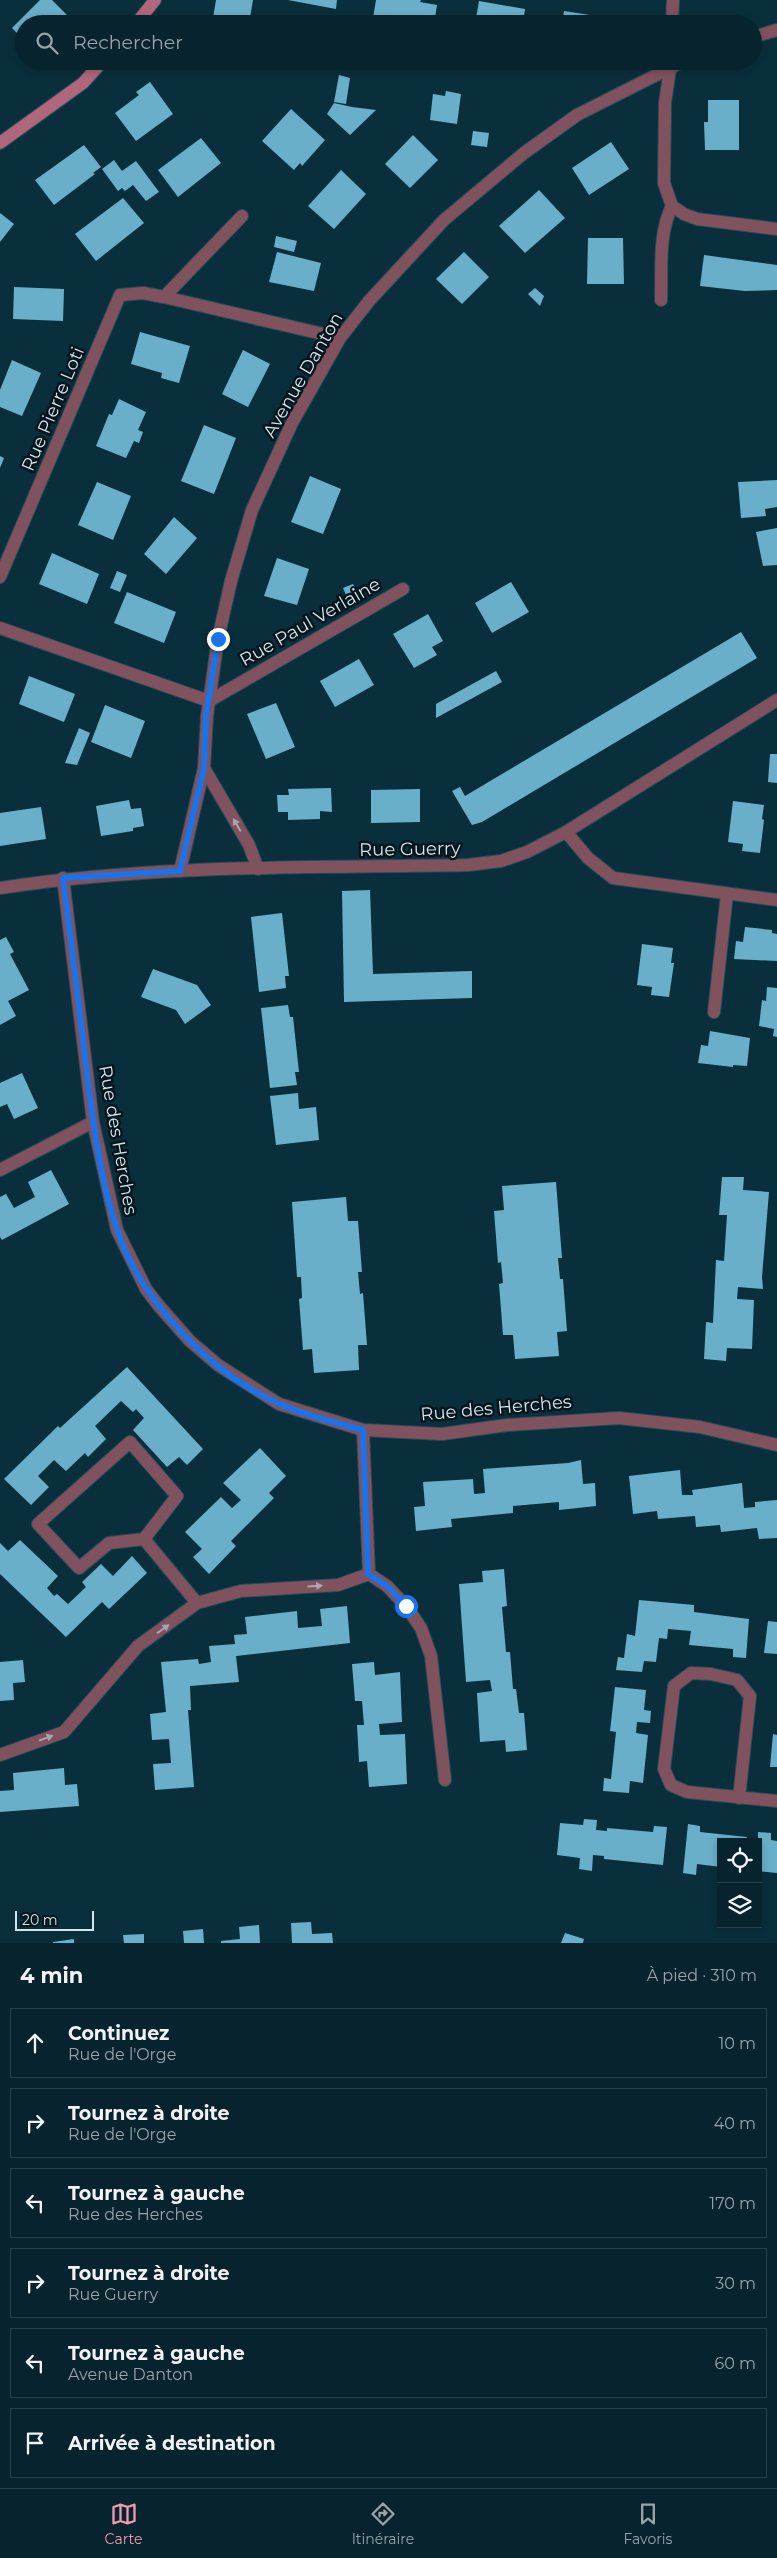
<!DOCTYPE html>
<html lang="fr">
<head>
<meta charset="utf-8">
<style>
	body { margin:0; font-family:Montserrat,sans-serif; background:#152f39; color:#f1f3f6 }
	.controls { position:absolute; right:15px; bottom:15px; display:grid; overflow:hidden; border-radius:0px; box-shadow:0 2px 8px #0003 }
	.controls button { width:45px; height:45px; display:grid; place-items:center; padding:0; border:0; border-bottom:1px solid #284049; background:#07232d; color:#f1f3f6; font:25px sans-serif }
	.scale { position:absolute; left:15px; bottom:12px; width:79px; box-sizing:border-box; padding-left:5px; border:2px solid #d1e5ed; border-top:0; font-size:14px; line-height:18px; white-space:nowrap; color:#d1e5ed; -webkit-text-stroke:4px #06151b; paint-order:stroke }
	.stop { position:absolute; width:15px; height:15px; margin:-11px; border:4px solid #1a73e8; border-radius:50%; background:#fff }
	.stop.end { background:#1a73e8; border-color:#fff; box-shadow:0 1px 5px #0008 }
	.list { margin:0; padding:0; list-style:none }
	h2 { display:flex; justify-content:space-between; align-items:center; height:65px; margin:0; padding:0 20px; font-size:21px }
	h2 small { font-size:16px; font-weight:400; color:#98a4aa }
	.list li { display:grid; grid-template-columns:32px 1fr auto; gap:15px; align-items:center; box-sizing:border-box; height:70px; margin:0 10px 10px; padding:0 10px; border:1px solid #284049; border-radius:0px }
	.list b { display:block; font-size:19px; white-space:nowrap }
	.list p { margin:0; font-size:16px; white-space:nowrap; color:#98a4aa }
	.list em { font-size:16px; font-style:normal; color:#98a4aa }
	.icon { flex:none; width:28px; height:28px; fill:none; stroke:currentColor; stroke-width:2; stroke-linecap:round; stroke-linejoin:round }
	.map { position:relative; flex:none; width:777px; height:1943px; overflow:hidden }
	.search { position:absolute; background:#07232d; box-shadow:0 2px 8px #0003; left:15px; right:15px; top:15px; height:55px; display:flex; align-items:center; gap:12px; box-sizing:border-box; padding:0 18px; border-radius:28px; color:#98a4aa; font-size:19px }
	.sheet { height:545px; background:#07232d }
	nav { display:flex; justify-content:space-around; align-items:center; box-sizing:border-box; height:70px; border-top:1px solid #284049; background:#07232d; font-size:14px; color:#98a4aa }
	nav a { display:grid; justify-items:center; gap:2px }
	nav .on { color:#f29ab0 }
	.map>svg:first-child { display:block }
</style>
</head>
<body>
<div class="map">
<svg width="777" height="1943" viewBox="0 0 777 1943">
	<rect width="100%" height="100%" fill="#092f3c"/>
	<!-- building -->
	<g fill="#6aafca">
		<path d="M40 0H52L76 24H24V40L12 28Z"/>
		<path d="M216 0H253L249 24H212Z"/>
		<path d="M288 0H337L336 9Z"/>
		<path d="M376 0H421L420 2 437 5 434 24H372Z"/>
		<path d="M479 1 525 9 523 24H475Z"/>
		<path d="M564 11 597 16 596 24H562Z"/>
		<path d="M339 75 350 78 346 104 334 102Z"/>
		<path d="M150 82 173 114 136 141 115 113 139 95 136 92Z"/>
		<path d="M446 91 461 94 457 124 430 120 433 94 445 96Z"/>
		<path d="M708 100H739V150H705L704 122H708Z"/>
		<path d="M334 103 352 107 376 110 350 135 327 114Z"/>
		<path d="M291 109 325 140 302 166 300 163 294 170 262 141Z"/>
		<path d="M473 131 489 133 487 147 471 145Z"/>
		<path d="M413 135 438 160 410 188 385 164Z"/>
		<path d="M201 138 221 163 178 197 158 170Z"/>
		<path d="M611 142 629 169 589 195 572 168Z"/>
		<path d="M84 145 101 167 93 173 95 174 54 205 35 180Z"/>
		<path d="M114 160 122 171 136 161 159 192 146 201 133 185 125 191 122 188 118 191 102 169Z"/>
		<path d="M341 170 366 194 334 229 308 206Z"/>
		<path d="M539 190 565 218 525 253 499 226Z"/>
		<path d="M123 198 144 223 96 261 75 234Z"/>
		<path d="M0 213 14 224 0 242Z"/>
		<path d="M276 236 297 241 294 252 274 247Z"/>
		<path d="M588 238H623L624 284H587Z"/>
		<path d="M277 252 321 263 314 291 269 282Z"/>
		<path d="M464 252 489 277 462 304 436 279Z"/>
		<path d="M704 255 777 265V290L745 291 700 286Z"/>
		<path d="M14 287 64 289 63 321 13 319Z"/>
		<path d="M535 288 544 296 540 306 528 294Z"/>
		<path d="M140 332 190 346 179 383 161 378 162 373 131 364Z"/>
		<path d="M243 350 270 364 248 407 222 394Z"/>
		<path d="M12 360 41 373 22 416 0 407V390Z"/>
		<path d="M119 399 146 412 138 430 143 432 139 443 134 441 126 458 96 446 109 414 112 415Z"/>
		<path d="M204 425 236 438 214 494 181 481Z"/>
		<path d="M0 456 4 458 0 468Z"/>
		<path d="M310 476 341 489 323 534 291 522Z"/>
		<path d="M777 480V507L765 509 766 516 741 518 738 482Z"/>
		<path d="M97 482 131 496 113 540 78 525Z"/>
		<path d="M174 517 197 538 166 574 144 554Z"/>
		<path d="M777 528V565L763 566 756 532Z"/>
		<path d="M52 553 99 574 87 604 39 584Z"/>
		<path d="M277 558 309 569 297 605 264 596Z"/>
		<path d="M117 571 127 575 120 592 110 588Z"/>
		<path d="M511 582 529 612 492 633 475 603Z"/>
		<path d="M353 584 356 590 346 595 343 588Z"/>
		<path d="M127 592 176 612 164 643 114 623Z"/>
		<path d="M428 614 443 641 432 647 437 655 414 668 393 634Z"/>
		<path d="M741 632 757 658 482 822 472 825 452 791 460 787 465 796Z"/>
		<path d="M359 659 374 685 335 707 320 681Z"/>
		<path d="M496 671 502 682 436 718V704Z"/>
		<path d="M29 676 75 694 64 722 19 704Z"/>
		<path d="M276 703 295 747 266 759 247 714Z"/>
		<path d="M105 705 145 721 131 758 91 742Z"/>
		<path d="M79 728 90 733 77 765 65 763Z"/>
		<path d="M770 754H777V783L768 782Z"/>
		<path d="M331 788 332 812 320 811V819L288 820V812H278L277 795H289L288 789Z"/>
		<path d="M420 789V822L371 823V790Z"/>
		<path d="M129 800 131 809 141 808 144 826 133 828V831L101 836 96 806Z"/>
		<path d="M733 801 764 805 762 819 764 820 760 853 742 851 743 844 728 842Z"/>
		<path d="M41 807 46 839 0 846V813Z"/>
		<path d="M370 890 373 974 472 971V998L344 1002 342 891Z"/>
		<path d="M282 913 289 976H285L286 988 259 992 251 917Z"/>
		<path d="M745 927 772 930V933L777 934V961L734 959 736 941 743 942Z"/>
		<path d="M6 937 14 952 10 954 29 990 8 1001 16 1016 0 1025V940Z"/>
		<path d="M642 944 673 948 671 963H674L669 997 651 995 652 987 637 985Z"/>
		<path d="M153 969 197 985 211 1005 185 1024 176 1010 141 997Z"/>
		<path d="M767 987 777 988V1037L773 1036 774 1029 759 1026 762 1000 766 1001Z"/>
		<path d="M288 1005 290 1017H293L299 1072H295L297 1085 270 1088 261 1008Z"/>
		<path d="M710 1031 750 1038 747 1066 733 1065V1067L698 1063 701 1045 708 1046Z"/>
		<path d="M22 1073 38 1108 14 1119 7 1104 0 1107V1083Z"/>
		<path d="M298 1093 299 1109 316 1107 319 1140 276 1145 270 1096Z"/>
		<path d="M51 1170 69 1204 2 1240 0 1237V1197L6 1194 14 1208 35 1197 28 1182Z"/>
		<path d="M722 1177H744L743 1190 769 1192 762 1277 763 1289 738 1287 737 1299 754 1300 752 1349 727 1348 726 1361 704 1359 706 1322 713 1323 716 1260 724 1261 727 1215H719Z"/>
		<path d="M556 1182 562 1258H558L560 1279H563L567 1331 557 1332 559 1356 515 1359 513 1335H503L499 1284 503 1283 501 1262 498 1263 494 1211 504 1210 502 1186Z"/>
		<path d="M346 1197 348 1221H358L362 1272H358L360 1294 363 1293 367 1345H358L359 1370 314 1373 312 1349 303 1350 299 1299 302 1298 301 1277H297L292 1202Z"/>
		<path d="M127 1367 203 1449 187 1465 179 1457 167 1467 133 1430 144 1418 136 1409 133 1412 121 1401 95 1426 106 1439 88 1457 85 1453 66 1471 54 1460 38 1476 49 1487 31 1505 4 1479 58 1426 60 1428Z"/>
		<path d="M260 1448 286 1476 269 1493 274 1498 231 1541 236 1546 209 1574 193 1557 202 1549 185 1532 221 1497 232 1508 241 1500 223 1483Z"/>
		<path d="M581 1460 583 1484 595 1483 596 1506 559 1510V1502L513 1506V1513L451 1519 452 1527 416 1531 414 1507 425 1506 423 1482 473 1479 474 1494 485 1493 483 1469 568 1463Z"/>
		<path d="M680 1470 682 1495H693L692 1490 742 1483 744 1508 755 1507V1502L777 1500V1538L759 1539 757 1528 721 1532 720 1525 696 1527 695 1516 658 1519 657 1511 633 1514 629 1476Z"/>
		<path d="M20 1540 58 1576 47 1588 54 1596 57 1594 68 1604 86 1587 82 1582 101 1564 113 1576 132 1556 147 1573 109 1609 102 1602 66 1637 0 1574V1543L8 1551Z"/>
		<path d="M504 1569 507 1606 502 1607 506 1652H510L513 1689H516L519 1713H524L527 1750 506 1752 505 1740 480 1742 477 1693 492 1691 490 1680 466 1682 459 1584 483 1582 482 1571Z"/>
		<path d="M639 1600 694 1605V1612L749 1619 746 1658 733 1657V1649L689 1645 691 1631 668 1629 667 1639 659 1638 656 1662 644 1661 642 1672 616 1670 618 1657 624 1658 627 1634 635 1636Z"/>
		<path d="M347 1606 350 1643 236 1656 239 1682 190 1686 191 1710H188L194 1787 155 1790 153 1764 171 1763 169 1739 152 1740 150 1714 166 1712 161 1662 198 1659 199 1664 211 1662 209 1646 235 1644 234 1635 247 1634 245 1617 297 1611 298 1628 322 1626 320 1609Z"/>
		<path d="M768 1621 777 1622V1654L764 1653Z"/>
		<path d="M23 1660 25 1682 13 1683 14 1700 0 1701V1662Z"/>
		<path d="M374 1662 375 1675 400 1672 402 1722 379 1724 380 1735 405 1734 407 1784 369 1787 367 1761 359 1762 357 1725H364L362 1701H355L352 1664Z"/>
		<path d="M615 1687 646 1690 644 1710 651 1711 650 1723 637 1722 636 1733 648 1735 643 1783 630 1781 629 1793 603 1791 604 1778 611 1779 616 1732 610 1731Z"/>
		<path d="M773 1734 777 1735V1767H770Z"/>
		<path d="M64 1768 65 1785 77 1784 79 1806 0 1812V1791L14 1790 13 1773Z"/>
		<path d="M584 1819 597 1820 596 1830 607 1831V1828L653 1832 654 1826 667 1827 663 1865 604 1859V1856L593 1855 592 1871 579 1869 580 1858 557 1855 560 1823 583 1825Z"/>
		<path d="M688 1824 700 1826V1832L747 1837 746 1842H721V1867L697 1864 696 1875 683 1873Z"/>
		<path d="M758 1832 771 1833V1840L777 1841V1873L758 1871Z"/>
		<path d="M311 1922 312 1934 332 1933 333 1943H292L291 1923Z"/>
		<path d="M259 1925 260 1943H221V1941L240 1939 239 1927Z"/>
		<path d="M203 1929 204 1943H184L183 1931Z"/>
		<path d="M565 1933 584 1939 583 1943H561Z"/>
		<path d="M144 1934V1943H124L123 1935Z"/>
		<path d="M74 1939V1943H53V1942Z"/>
	</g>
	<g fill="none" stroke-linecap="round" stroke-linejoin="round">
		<defs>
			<g id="minor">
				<path d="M672 24 673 0"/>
				<path d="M753 37 777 30"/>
				<path d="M671 62 665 103 664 183 672 206 684 214 697 219 777 229"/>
				<path d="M164 297 340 338"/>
				<path d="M661 300C662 270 658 234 672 206"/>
				<path d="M0 577 120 295 143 293 164 297 242 216"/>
				<path d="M0 628 209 701 403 589"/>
				<path d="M204 768 249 845 258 869"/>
				<path d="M566 832 588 858 613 878 777 900"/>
				<path d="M180 871 204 768 207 716 218 639 231 581 252 510 292 423 340 338 369 301 444 220 524 153 577 115 684 61"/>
				<path d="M63 878 93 1122 117 1230 146 1289 159 1306 190 1341 218 1365 279 1404 363 1430 442 1434 507 1425 619 1418 700 1427 777 1445"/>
				<path d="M714 1012 727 894"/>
				<path d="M0 1170 93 1122"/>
				<path d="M363 1430 369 1574 387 1586 406 1606 421 1628 431 1656 445 1780"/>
				<path d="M144 1539 177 1496 130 1442 38 1524 79 1568 109 1543 144 1539 197 1603"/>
				<path d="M0 1755 64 1732 138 1646 197 1603 241 1591 338 1585 369 1574"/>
				<path d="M739 1798 750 1696 737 1680 711 1674 691 1673 674 1686 664 1769 671 1785 687 1792 777 1801"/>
			</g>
			<path id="tertiary" d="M0 888C154 864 312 868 468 865L501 861 527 852 566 832 777 700"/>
			<g id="secondary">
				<path d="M136 24 155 0"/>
				<path d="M0 143 83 83 103 61"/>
			</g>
		</defs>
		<!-- minor casing -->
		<use href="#minor" stroke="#294c58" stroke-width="14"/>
		<!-- tertiary casing -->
		<use href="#tertiary" stroke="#294c58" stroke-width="14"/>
		<!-- secondary casing -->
		<use href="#secondary" stroke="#294c58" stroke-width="14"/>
		<!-- minor -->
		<use href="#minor" stroke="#80525e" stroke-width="12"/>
		<!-- tertiary -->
		<use href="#tertiary" stroke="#80525e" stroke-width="12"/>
		<!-- secondary -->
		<use href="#secondary" stroke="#b0677b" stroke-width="12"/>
	</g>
	<!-- one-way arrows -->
	<defs><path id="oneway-solid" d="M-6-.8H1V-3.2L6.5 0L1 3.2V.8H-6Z" transform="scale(1.25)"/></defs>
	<g fill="#ada3ad">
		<use href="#oneway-solid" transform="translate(237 825) rotate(-120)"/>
		<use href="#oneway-solid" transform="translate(315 1586) rotate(-4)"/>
		<use href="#oneway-solid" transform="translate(163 1629) rotate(-36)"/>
		<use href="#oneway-solid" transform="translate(46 1738) rotate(-20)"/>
	</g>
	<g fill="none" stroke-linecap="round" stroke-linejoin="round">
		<!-- route -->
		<path stroke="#1a73e8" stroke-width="6" d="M218 639 206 716 204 768 180 871 63 878C71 941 79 1003 86 1066 93 1120 99 1176 117 1229 140 1300 211 1374 280 1404 306 1416 335 1422 363 1430L368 1574 387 1586 406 1606"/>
	</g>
	<g text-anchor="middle" stroke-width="5" stroke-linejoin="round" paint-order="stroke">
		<!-- street labels -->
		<g font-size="18" fill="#d1e5ed" stroke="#06151b">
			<text transform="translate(303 375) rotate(-60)" y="6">Avenue Danton</text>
			<text transform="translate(53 409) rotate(-67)" y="6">Rue Pierre Loti</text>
			<text transform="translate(310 622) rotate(-30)" y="6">Rue Paul Verlaine</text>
			<text transform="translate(410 849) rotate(-1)" y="6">Rue Guerry</text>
			<text transform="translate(118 1140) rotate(80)" y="6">Rue des Herches</text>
			<text transform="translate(496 1408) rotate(-5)" y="6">Rue des Herches</text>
		</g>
	</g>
</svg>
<div class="controls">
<button><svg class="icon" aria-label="locate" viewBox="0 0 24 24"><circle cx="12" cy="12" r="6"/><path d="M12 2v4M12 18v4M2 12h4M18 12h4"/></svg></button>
<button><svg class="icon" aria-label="layers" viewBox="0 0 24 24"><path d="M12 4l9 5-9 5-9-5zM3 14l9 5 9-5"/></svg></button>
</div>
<div class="scale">20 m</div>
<div class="stop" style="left:406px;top:1606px"></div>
<div class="stop end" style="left:218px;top:639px"></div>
<div class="search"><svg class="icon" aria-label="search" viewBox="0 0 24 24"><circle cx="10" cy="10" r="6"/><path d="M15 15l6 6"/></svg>Rechercher</div>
</div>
<section class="sheet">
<h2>4 min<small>À pied · 310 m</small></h2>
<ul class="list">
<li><svg class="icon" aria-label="ahead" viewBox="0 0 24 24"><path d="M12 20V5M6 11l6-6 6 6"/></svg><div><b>Continuez</b><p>Rue de l'Orge</p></div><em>10 m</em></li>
<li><svg class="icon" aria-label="right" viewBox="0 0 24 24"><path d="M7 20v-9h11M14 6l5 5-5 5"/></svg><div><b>Tournez à droite</b><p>Rue de l'Orge</p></div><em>40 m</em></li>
<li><svg class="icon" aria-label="left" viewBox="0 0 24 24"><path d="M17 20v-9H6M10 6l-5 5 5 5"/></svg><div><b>Tournez à gauche</b><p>Rue des Herches</p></div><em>170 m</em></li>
<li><svg class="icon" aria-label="right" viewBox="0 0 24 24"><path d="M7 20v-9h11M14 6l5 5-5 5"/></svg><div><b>Tournez à droite</b><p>Rue Guerry</p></div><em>30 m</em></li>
<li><svg class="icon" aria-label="left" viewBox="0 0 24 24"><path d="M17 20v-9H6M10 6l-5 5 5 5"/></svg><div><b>Tournez à gauche</b><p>Avenue Danton</p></div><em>60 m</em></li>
<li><svg class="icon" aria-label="arrive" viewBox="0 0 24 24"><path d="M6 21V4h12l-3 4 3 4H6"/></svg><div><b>Arrivée à destination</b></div></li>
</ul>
</section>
<nav>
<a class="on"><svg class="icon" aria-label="map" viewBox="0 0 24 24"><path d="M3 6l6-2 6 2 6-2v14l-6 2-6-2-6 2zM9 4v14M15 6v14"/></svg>Carte</a>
<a><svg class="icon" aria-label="directions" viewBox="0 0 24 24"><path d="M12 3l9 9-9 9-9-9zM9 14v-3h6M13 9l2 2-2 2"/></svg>Itinéraire</a>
<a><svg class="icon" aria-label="saved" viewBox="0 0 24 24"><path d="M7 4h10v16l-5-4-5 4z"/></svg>Favoris</a>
</nav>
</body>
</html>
